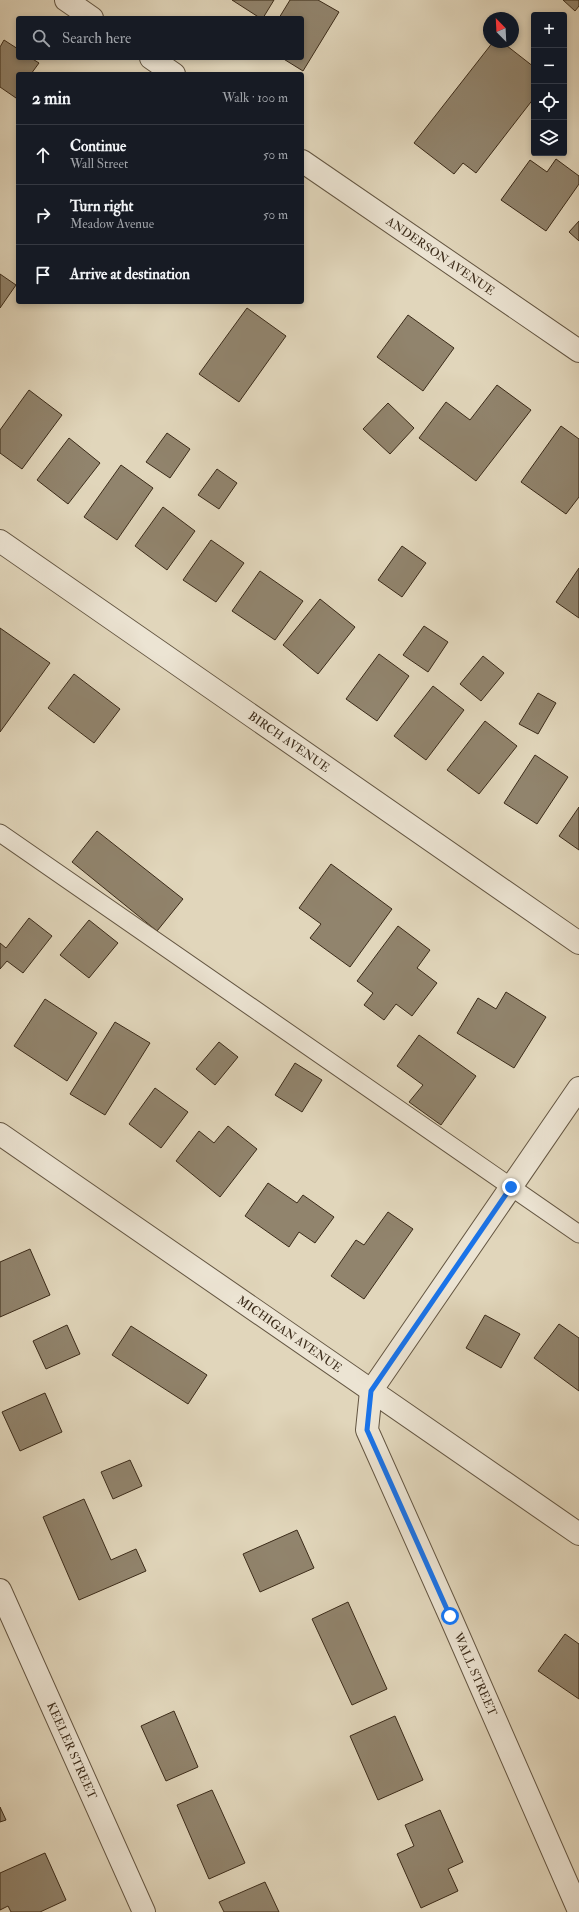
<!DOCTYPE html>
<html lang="en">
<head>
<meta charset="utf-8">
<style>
	body { margin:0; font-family:"IM FELL Double Pica",serif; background:#242831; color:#f1f3f6 }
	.controls { position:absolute; right:12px; top:12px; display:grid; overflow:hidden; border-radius:4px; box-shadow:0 2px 6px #0003 }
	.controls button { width:36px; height:36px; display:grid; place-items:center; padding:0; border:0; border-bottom:1px solid #363941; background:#171b24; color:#f1f3f6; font:20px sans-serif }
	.compass { position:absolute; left:483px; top:12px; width:36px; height:36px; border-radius:50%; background:#171b24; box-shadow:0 2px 6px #0003; rotate:336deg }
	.stop { position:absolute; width:12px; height:12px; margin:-9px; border:3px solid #1a73e8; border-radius:50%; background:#fff }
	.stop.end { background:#1a73e8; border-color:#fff; box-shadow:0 1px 4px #0008 }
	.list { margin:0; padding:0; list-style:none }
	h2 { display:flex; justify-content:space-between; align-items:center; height:52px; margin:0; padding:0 16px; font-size:17px }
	h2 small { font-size:13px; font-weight:400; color:#9ea1a6 }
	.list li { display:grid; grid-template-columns:26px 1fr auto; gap:12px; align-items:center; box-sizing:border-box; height:60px; padding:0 16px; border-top:1px solid #363941 }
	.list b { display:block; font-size:15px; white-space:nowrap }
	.list p { margin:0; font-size:13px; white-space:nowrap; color:#9ea1a6 }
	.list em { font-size:13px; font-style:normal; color:#9ea1a6 }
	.icon { flex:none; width:22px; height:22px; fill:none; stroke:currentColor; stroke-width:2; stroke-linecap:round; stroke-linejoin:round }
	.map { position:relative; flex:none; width:579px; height:1912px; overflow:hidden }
	.search { position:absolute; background:#171b24; box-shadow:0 2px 6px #0003; left:16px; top:16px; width:288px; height:44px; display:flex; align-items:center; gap:10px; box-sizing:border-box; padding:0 14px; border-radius:4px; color:#9ea1a6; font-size:15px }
	.panel { position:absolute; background:#171b24; box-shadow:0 2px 6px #0003; left:16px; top:72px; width:288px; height:232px; border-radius:4px }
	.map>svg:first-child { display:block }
</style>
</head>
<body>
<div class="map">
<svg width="579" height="1912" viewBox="0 0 579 1912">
	<rect width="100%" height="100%" fill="#e1d6bb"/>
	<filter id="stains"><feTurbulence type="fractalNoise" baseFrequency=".005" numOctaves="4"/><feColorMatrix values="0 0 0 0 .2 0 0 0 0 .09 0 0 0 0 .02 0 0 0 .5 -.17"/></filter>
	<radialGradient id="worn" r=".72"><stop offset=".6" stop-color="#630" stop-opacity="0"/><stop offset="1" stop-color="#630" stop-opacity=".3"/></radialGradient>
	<!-- building -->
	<g fill="#91846d" stroke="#3b2b19">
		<path d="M232 0H274L263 18H260Z"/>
		<path d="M290 0H318L339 12 303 71 282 58H302V18H279Z"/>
		<path d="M563 0H579V6L575 11Z"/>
		<path d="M4 40 18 49V58H31L39 63 31 74H18V94L16 98 0 87V47Z"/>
		<path d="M493 42H502L534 67V98L476 173 463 163 454 174 414 143Z"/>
		<path d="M556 159 579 176V184L546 231 501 200 530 160 547 172Z"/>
		<path d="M579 221V241L569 232Z"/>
		<path d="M0 274 16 285 0 308Z"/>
		<path d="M247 308 286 336 239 402 199 374Z"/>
		<path d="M408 315 454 348 423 391 377 357Z"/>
		<path d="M497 385 531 410 476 481 419 438 446 402 470 420Z"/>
		<path d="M29 390 62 415 22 469 0 453V430Z"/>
		<path d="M388 403 414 428 390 454 363 429Z"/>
		<path d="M561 426 579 439V497L566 514 521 482Z"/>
		<path d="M167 433 190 449 170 478 146 462Z"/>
		<path d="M69 438 100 463 68 504 37 480Z"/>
		<path d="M121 465 153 488 117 540 84 517Z"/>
		<path d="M217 469 237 483 219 509 198 495Z"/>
		<path d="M163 507 195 531 167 570 135 546Z"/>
		<path d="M211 540 244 563 216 602 183 580Z"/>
		<path d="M402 546 426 563 402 597 378 580Z"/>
		<path d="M579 568V618L556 602Z"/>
		<path d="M260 571 303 601 275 640 232 611Z"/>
		<path d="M320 599 355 627 318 674 283 645Z"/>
		<path d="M424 626 448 642 428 672 403 655Z"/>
		<path d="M0 628 50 663 0 732Z"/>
		<path d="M379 654 409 676 377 721 346 699Z"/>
		<path d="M483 656 504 673 481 701 460 684Z"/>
		<path d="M74 674 120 709 94 743 48 708Z"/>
		<path d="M433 686 464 710 426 760 394 736Z"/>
		<path d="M538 693 556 703 538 734 519 724Z"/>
		<path d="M485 721 517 746 479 794 447 770Z"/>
		<path d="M535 755 568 777 537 824 504 803Z"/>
		<path d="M579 807V850L559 836Z"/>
		<path d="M97 831 183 899 157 931 72 862Z"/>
		<path d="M331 864 392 909 350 967 310 938 321 924 299 908Z"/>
		<path d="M29 918 52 936 23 973 7 961 0 969V943L6 948Z"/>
		<path d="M89 920 118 943 89 978 60 955Z"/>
		<path d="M398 926 430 950 417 968 437 983 412 1016 396 1004 384 1020 364 1005 373 993 357 981Z"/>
		<path d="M506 992 546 1017 514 1068 457 1033 478 998 496 1009Z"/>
		<path d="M45 999 97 1033 67 1081 14 1046Z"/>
		<path d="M115 1022 150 1043 105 1115 70 1094Z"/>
		<path d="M419 1035 476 1076 441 1125 409 1102 423 1085 397 1066Z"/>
		<path d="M219 1042 238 1057 215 1085 196 1069Z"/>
		<path d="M295 1063 322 1080 302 1112 275 1095Z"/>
		<path d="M155 1088 188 1112 161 1148 129 1124Z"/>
		<path d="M228 1126 257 1149 220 1197 176 1161 199 1131 214 1143Z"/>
		<path d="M268 1183 297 1203 303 1195 334 1217 315 1243 299 1232 289 1247 245 1216Z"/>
		<path d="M388 1212 413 1229 364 1299 331 1276 356 1240 364 1245Z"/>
		<path d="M30 1249 50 1295 0 1317V1262Z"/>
		<path d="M485 1315 520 1334 501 1368 466 1348Z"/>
		<path d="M559 1324 579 1338V1391L534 1358Z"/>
		<path d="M67 1325 80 1354 46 1369 33 1341Z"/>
		<path d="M131 1326 207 1375 188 1404 112 1355Z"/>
		<path d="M45 1393 62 1432 20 1451 2 1412Z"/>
		<path d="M130 1460 142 1486 113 1499 101 1472Z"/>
		<path d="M84 1499 111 1560 136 1549 146 1571 79 1600 43 1517Z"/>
		<path d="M297 1530 314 1568 260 1592 243 1554Z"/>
		<path d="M348 1602 387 1689 352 1705 312 1619Z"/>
		<path d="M565 1634 579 1644V1699L538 1671Z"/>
		<path d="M174 1711 198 1767 166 1781 141 1726Z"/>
		<path d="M395 1716 423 1780 378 1800 350 1736Z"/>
		<path d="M212 1790 245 1863 209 1879 177 1805Z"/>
		<path d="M0 1807 6 1820 0 1822Z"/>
		<path d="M440 1810 463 1862 448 1869 458 1891 421 1908 397 1854 414 1846 405 1825Z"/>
		<path d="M45 1853 66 1900 40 1912H11L8 1906 0 1910V1873Z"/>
		<path d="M265 1882 279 1912H224L219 1902Z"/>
	</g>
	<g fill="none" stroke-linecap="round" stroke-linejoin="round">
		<defs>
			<path id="service" d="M0 833 579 1234"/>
			<g id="minor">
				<path d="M66 0 92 18"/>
				<path d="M151 58 174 74"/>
				<path id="s1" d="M302 161 579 351"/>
				<path id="s2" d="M0 541 579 943"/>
				<path id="s3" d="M579 1088 371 1391 367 1430 450 1616 579 1911"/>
				<path id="s4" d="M0 1590 144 1912"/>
			</g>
			<g id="tertiary">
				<path id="s5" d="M0 1134 579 1534"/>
			</g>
		</defs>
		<!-- service casing -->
		<use href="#service" stroke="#645642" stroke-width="19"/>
		<!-- minor casing -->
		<use href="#minor" stroke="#645642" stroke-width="24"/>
		<!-- tertiary casing -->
		<use href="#tertiary" stroke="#645642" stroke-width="24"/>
		<!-- service -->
		<use href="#service" stroke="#ece4d3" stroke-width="17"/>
		<!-- minor -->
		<use href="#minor" stroke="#ece4d3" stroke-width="22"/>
		<!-- tertiary -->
		<use href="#tertiary" stroke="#ece4d3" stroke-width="22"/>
	</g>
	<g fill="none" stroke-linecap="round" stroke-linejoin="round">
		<!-- route -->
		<path stroke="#1a73e8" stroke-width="5" d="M450 1616 367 1430 371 1391 511 1187"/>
	</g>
	<g text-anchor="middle" stroke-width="3.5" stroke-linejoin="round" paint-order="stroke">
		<!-- street labels -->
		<g font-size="12" fill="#3b2b19" stroke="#ece4d3">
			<text dy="4" stroke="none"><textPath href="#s1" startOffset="168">ANDERSON AVENUE</textPath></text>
			<text dy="4" stroke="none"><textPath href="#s2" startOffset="352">BIRCH AVENUE</textPath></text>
			<text dy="4" stroke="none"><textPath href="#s5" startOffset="352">MICHIGAN AVENUE</textPath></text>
			<text dy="4" stroke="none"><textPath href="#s3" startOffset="674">WALL STREET</textPath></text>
			<text dy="4" stroke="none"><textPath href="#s4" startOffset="176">KEELER STREET</textPath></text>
		</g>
	</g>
	<rect width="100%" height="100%" filter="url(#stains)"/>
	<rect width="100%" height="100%" fill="url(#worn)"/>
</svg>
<div class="controls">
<button>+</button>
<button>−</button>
<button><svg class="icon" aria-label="locate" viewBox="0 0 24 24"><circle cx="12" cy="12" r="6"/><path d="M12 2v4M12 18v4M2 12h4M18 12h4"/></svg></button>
<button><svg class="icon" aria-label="layers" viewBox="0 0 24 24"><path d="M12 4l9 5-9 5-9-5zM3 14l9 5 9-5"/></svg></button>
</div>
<svg class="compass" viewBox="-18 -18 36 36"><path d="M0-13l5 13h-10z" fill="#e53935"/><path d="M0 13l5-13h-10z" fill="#9ea1a6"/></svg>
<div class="stop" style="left:450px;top:1616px"></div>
<div class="stop end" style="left:511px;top:1187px"></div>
<div class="search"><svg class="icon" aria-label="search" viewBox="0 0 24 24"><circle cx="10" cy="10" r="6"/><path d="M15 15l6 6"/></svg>Search here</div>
<section class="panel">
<h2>2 min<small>Walk · 100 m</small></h2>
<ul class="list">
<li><svg class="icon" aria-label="ahead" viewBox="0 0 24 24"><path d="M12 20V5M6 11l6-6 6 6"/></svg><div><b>Continue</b><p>Wall Street</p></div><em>50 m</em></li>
<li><svg class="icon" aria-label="right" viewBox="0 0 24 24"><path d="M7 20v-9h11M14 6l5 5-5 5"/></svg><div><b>Turn right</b><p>Meadow Avenue</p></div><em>50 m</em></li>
<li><svg class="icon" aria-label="arrive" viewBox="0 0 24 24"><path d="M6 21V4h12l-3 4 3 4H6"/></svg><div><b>Arrive at destination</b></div></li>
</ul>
</section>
</div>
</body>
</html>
